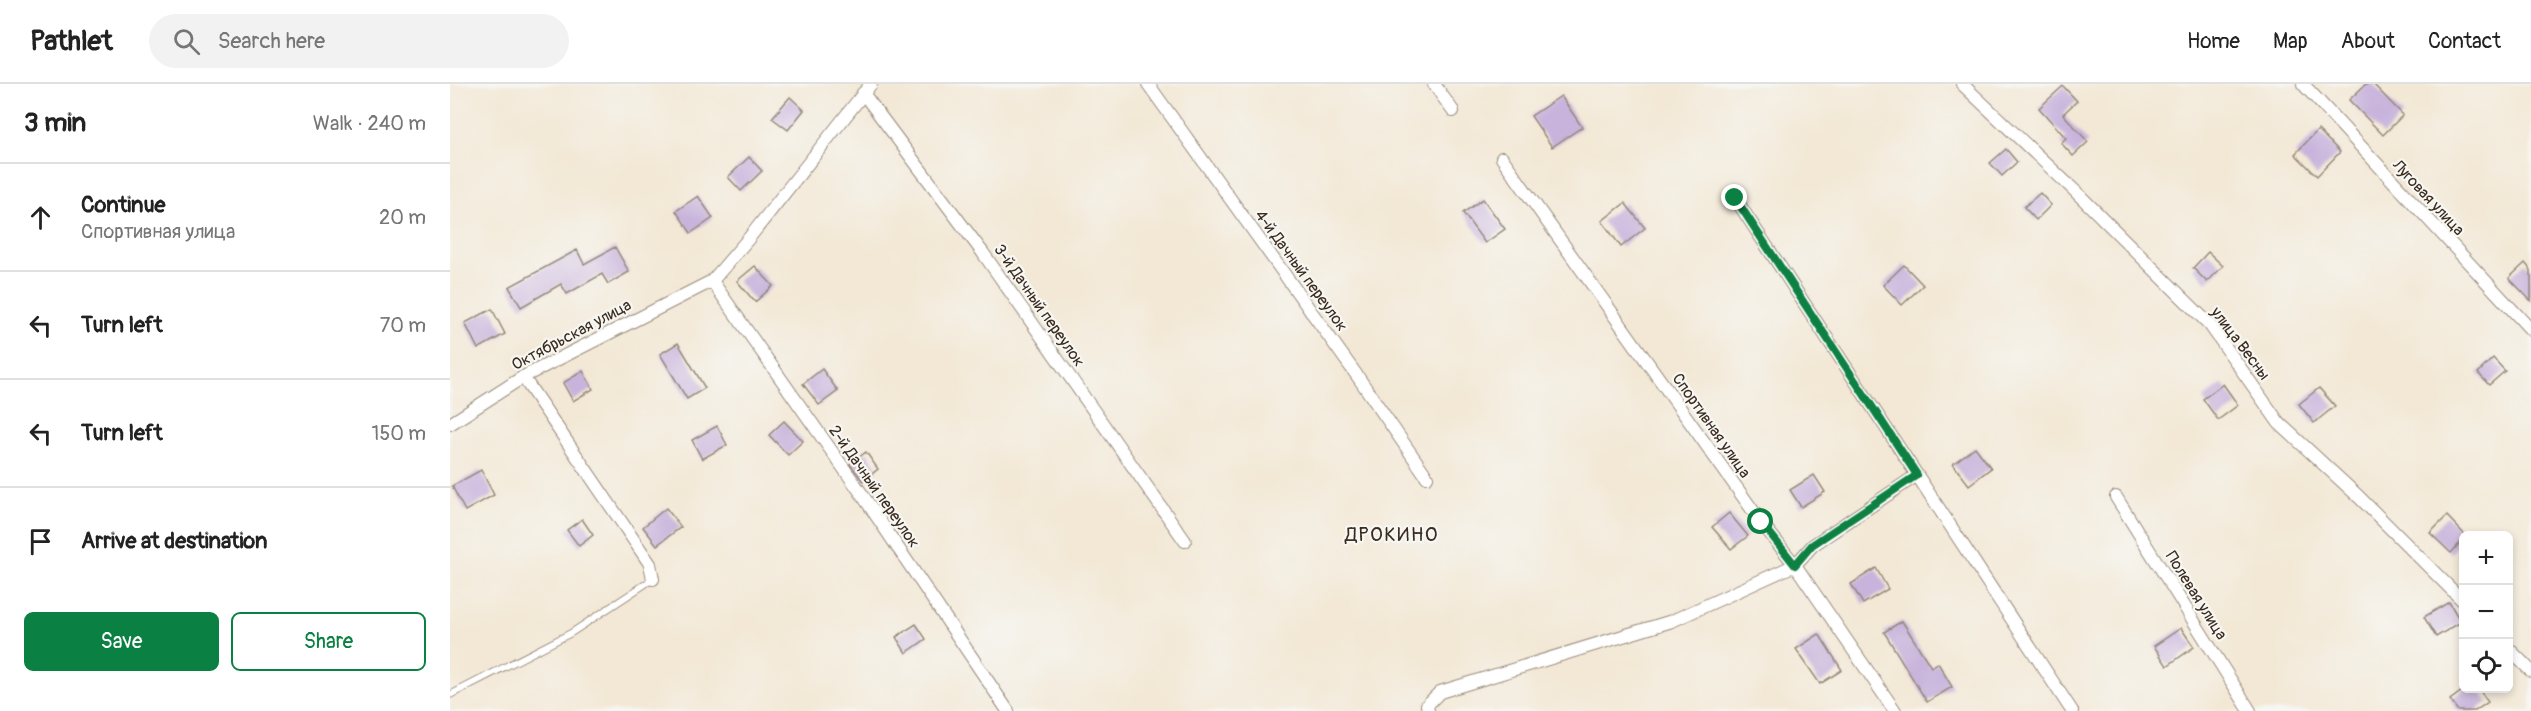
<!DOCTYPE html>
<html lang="en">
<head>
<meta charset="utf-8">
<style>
	body { margin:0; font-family:Pangolin,sans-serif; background:#f2f2f2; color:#222 }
	.controls { position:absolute; right:18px; bottom:18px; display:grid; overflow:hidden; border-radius:9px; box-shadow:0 3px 9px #0003 }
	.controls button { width:54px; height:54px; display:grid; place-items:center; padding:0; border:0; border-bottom:2px solid #e0e0e0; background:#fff; color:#222; font:30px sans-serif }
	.stop { position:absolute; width:18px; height:18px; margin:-14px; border:4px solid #0b8043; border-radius:50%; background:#fff }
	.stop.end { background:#0b8043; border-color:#fff; box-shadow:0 2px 6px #0008 }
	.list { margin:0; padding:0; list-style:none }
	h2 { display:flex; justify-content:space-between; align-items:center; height:78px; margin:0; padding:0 24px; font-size:26px }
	h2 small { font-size:20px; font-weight:400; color:#767676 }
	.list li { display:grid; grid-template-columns:39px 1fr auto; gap:18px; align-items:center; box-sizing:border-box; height:108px; padding:0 24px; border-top:2px solid #e0e0e0 }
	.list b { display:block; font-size:22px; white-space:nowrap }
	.list p { margin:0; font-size:20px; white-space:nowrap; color:#767676 }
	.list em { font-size:20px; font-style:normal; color:#767676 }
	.actions { display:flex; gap:12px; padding:18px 24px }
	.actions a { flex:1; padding:14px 0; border:2px solid #0b8043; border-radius:9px; text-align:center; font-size:21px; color:#0b8043 }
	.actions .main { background:#0b8043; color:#fff }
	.icon { flex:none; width:33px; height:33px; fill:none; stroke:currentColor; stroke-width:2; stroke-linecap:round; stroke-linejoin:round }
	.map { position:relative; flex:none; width:2081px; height:627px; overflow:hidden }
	header { display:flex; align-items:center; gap:36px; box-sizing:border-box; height:84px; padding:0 30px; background:#fff; border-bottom:2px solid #e0e0e0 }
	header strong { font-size:28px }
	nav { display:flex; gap:33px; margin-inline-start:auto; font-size:21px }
	.search { width:420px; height:54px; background:#f2f2f2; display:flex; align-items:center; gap:15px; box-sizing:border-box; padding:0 21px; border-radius:33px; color:#767676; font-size:22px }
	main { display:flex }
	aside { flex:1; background:#fff }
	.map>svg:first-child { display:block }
</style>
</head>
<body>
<header>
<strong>Pathlet</strong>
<div class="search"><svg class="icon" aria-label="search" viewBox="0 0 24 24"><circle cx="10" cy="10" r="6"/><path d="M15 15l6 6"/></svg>Search here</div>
<nav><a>Home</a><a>Map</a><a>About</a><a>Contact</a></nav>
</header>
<main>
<aside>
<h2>3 min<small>Walk · 240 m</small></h2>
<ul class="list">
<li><svg class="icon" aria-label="ahead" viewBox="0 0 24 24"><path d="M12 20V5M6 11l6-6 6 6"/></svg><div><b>Continue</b><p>Спортивная улица</p></div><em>20 m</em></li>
<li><svg class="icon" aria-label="left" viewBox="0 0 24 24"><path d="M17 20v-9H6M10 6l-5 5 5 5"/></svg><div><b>Turn left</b></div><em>70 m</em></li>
<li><svg class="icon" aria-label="left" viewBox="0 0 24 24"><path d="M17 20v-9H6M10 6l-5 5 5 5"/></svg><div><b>Turn left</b></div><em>150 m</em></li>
<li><svg class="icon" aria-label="arrive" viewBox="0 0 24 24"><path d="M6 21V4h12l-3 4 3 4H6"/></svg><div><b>Arrive at destination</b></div></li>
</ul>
<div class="actions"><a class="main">Save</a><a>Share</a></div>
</aside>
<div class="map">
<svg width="2081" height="627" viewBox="0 0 2081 627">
	<rect width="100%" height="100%" fill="#f6f6f2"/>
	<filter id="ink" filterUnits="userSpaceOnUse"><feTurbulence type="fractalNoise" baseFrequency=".0167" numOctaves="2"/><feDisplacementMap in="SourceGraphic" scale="12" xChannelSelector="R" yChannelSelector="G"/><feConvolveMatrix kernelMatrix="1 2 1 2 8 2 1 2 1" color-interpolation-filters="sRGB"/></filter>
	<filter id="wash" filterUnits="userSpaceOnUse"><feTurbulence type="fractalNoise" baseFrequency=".008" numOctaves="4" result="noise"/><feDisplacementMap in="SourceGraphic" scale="24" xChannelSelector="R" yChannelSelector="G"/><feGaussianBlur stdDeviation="1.35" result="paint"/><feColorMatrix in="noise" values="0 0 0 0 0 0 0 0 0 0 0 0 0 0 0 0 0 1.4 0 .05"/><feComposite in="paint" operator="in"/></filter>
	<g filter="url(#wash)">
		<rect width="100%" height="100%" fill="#f3e8d6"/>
		<g id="blocks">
			<!-- building -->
			<g fill="#c8b3dc">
				<path d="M1916 0H1923L1953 31 1933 51 1899 16Z"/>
				<path d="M1613 2 1627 17 1613 30 1638 58 1623 72 1611 59 1616 54 1589 24Z"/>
				<path d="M1111 12 1132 43 1102 63 1081 32Z"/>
				<path d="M340 13 354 26 338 46 322 34Z"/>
				<path d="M1868 46 1890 68 1867 92 1845 70Z"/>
				<path d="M1556 65 1567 78 1552 92 1540 79Z"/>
				<path d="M299 73 312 87 291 107 278 93Z"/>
				<path d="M1590 109 1601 121 1586 136 1574 123Z"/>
				<path d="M248 112 263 134 241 149 226 127Z"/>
				<path d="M1033 115 1055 145 1035 159 1013 129Z"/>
				<path d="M1175 119 1195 144 1171 163 1152 137Z"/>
				<path d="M165 163 179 188 158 200 152 190 117 210 111 200 71 223 59 203 127 166 134 180Z"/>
				<path d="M1758 168 1773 182 1757 198 1743 184Z"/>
				<path d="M2075 179 2081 186V217L2059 194Z"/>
				<path d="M1454 181 1473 201 1452 221 1433 201Z"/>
				<path d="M305 182 323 202 305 218 287 197Z"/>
				<path d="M42 225 55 250 28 265 15 239Z"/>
				<path d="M228 259 255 304 237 315 210 270Z"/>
				<path d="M2043 274 2055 287 2039 301 2028 289Z"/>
				<path d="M372 285 388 307 369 321 353 300Z"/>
				<path d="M133 287 143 305 123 317 113 299Z"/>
				<path d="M1773 300 1788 321 1768 336 1753 315Z"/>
				<path d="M1869 304 1885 322 1864 339 1849 320Z"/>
				<path d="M334 337 353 357 338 371 319 351Z"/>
				<path d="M267 342 277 361 252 375 242 356Z"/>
				<path d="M1525 363 1541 384 1519 401 1503 380Z"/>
				<path d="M416 368 428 385 413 397 400 380Z"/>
				<path d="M31 386 44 411 15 427 2 402Z"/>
				<path d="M1364 391 1375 408 1351 423 1340 406Z"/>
				<path d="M216 424 231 443 207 461 193 443Z"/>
				<path d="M1279 429 1298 452 1281 465 1262 443Z"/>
				<path d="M1997 432 2016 452 2001 469 1980 449Z"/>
				<path d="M132 435 143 451 129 462 117 446Z"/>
				<path d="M1426 484 1438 505 1413 520 1401 500Z"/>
				<path d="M1999 518 2011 538 1986 553 1974 533Z"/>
				<path d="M1452 537 1481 583 1488 579 1502 603 1477 618 1434 548Z"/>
				<path d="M466 540 476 555 456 569 446 553Z"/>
				<path d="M1731 544 1744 563 1717 582 1704 562Z"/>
				<path d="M1369 550 1392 586 1370 600 1346 565Z"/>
				<path d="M2016 604H2028L2038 618 2025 627H2008L2000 616Z"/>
			</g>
		</g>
	</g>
	<g filter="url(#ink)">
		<use href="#blocks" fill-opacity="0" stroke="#97897a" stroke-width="1.5"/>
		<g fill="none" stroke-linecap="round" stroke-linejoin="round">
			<defs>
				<path id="lane" d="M0 611 121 549 203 495"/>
				<g id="street">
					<path d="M698 0 908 293 977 393"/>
					<path d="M984 0 1003 27"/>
					<path d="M1512 0 1625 107 1760 241 1829 339 1909 413 2014 518"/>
					<path d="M1853 0 2081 246"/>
					<path d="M413 9 533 169 735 457"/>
					<path d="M1052 74 1311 438 1345 481 1445 627"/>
					<path d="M1285 114 1622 627"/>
					<path d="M262 197 409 406 558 627"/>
					<path d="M73 293 200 480 203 495"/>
					<path d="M0 340 73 293 262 197 299 154 421 0"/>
					<path d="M1666 413 1800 627"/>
					<path d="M2058 564 2081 587"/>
					<path d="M978 627 977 621 990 608 1222 537 1345 481 1363 461 1467 391"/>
				</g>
			</defs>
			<!-- lane casing -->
			<use href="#lane" stroke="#97897a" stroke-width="8"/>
			<!-- street casing -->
			<use href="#street" stroke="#97897a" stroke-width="14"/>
			<!-- lane -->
			<use href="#lane" stroke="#fff" stroke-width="6"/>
			<!-- street -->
			<use href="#street" stroke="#fff" stroke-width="12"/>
		</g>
	</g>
	<g fill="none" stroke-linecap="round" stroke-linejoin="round" filter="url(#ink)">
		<!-- route -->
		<path stroke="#0b8043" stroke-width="8" d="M1285 114 1467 391 1362 461 1345 481 1311 438"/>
	</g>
	<g text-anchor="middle" stroke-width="4.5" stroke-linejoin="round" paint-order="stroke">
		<!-- street labels -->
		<g font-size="16" fill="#3b2a1e" stroke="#f6f6f2">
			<text transform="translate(1979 113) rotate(47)" y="6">Луговая улица</text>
			<text transform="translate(852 186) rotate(54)" y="6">4-й Дачный переулок</text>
			<text transform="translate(590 221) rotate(55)" y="6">3-й Дачный переулок</text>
			<text transform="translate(121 250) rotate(-28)" y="6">Октябрьская улица</text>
			<text transform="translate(1791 259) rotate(53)" y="6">улица Весны</text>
			<text transform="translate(1262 341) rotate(55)" y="6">Спортивная улица</text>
			<text transform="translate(425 402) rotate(55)" y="6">2-й Дачный переулок</text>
			<text transform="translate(1747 511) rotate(58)" y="6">Полевая улица</text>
		</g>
		<!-- quarter labels -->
		<g font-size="20" letter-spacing="1.5" fill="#3b2a1e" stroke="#f6f6f2">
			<text x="942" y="457">ДРОКИНО</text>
		</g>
	</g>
</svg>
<div class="controls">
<button>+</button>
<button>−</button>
<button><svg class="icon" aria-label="locate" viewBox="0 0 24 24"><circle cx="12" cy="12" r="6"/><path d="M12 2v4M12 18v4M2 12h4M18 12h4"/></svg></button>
</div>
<div class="stop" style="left:1311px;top:438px"></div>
<div class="stop end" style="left:1285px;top:114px"></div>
</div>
</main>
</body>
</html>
